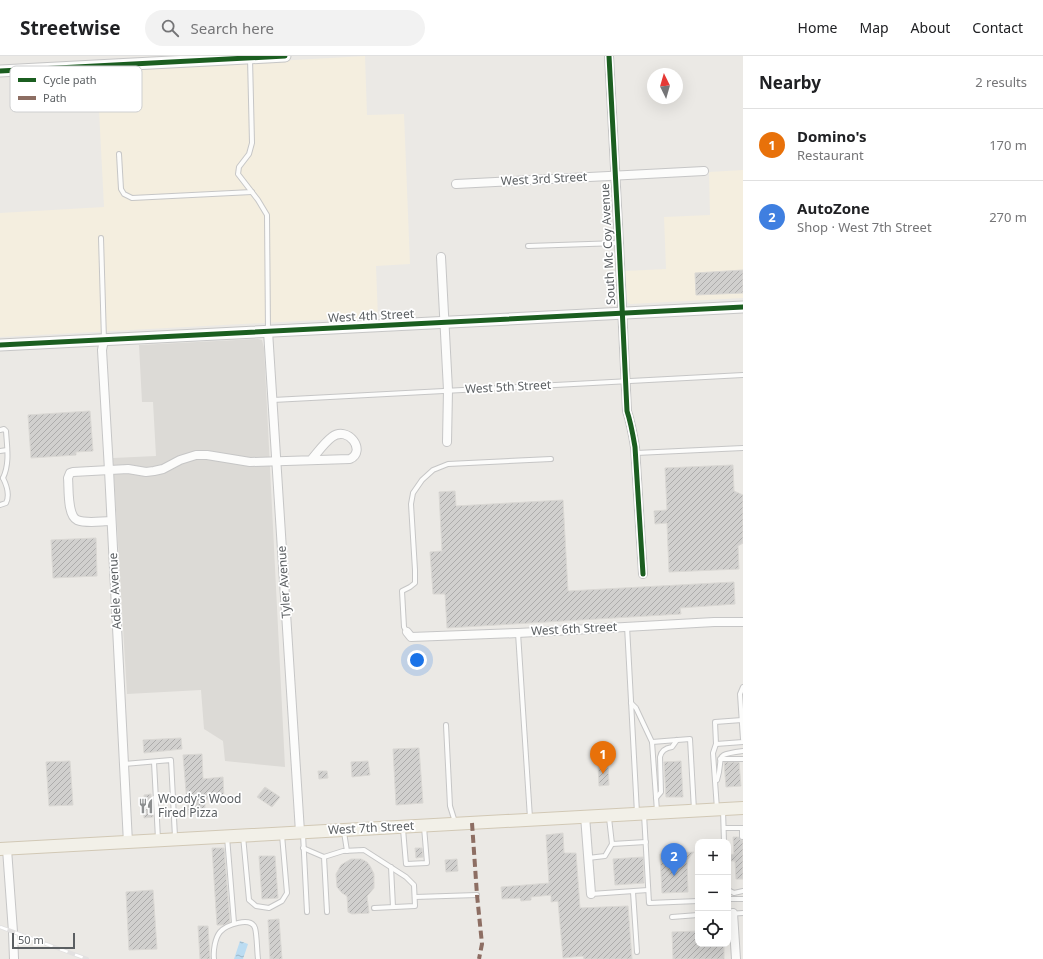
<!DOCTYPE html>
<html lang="en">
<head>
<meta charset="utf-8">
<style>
	body { margin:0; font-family:"Noto Sans",sans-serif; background:#f2f2f2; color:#202124 }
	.controls { position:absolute; right:12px; bottom:12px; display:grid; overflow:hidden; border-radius:8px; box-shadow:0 4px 16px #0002 }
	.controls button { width:36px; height:36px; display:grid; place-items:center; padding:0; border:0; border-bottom:1px solid #e0e0e0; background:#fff; color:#202124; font:20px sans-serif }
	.compass { position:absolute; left:647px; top:12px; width:36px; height:36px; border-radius:50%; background:#fff; box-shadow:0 4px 16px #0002; rotate:355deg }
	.scale { position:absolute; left:12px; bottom:10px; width:63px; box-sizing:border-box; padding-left:4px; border:2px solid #5b5f62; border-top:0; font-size:11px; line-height:14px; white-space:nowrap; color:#5b5f62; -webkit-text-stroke:3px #fff; paint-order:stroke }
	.you { position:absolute; left:417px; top:604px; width:14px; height:14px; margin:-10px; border:3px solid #fff; border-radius:50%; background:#1a73e8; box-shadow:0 0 0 6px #1a73e833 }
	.badge { display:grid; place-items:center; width:26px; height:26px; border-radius:50%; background:#2563eb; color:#fff; font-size:13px; font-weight:700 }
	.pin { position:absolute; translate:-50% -33px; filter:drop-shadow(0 1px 2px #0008) }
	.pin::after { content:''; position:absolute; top:21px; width:14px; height:12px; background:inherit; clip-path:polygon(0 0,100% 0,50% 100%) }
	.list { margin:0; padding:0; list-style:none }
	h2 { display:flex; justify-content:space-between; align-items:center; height:52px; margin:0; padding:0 16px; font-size:17px }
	h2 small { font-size:13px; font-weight:400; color:#757577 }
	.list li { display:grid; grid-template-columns:26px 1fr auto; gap:12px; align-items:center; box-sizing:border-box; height:72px; padding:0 16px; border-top:1px solid #e0e0e0 }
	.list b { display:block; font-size:15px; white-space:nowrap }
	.list p { margin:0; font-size:13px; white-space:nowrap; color:#757577 }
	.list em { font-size:13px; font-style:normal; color:#757577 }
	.icon { flex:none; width:22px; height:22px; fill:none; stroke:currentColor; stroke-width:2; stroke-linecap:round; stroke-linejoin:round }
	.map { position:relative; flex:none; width:743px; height:903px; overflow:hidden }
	header { display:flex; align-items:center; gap:24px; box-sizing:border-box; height:56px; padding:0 20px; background:#fff; border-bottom:1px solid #e0e0e0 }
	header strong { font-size:19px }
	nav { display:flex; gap:22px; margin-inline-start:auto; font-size:14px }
	.search { width:280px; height:36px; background:#f2f2f2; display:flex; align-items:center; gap:10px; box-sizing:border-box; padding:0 14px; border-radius:22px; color:#757577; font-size:15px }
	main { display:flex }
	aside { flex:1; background:#fff }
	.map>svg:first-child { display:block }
</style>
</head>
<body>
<header>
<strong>Streetwise</strong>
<div class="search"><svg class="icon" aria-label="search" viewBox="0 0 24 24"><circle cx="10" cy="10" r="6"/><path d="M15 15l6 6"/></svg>Search here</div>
<nav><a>Home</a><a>Map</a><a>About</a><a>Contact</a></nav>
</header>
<main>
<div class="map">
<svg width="743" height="903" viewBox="0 0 743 903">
	<defs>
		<pattern id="water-ripples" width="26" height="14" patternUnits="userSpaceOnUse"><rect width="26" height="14" fill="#bbdcf2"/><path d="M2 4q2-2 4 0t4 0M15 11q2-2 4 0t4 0" fill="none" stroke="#9bb6c7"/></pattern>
		<pattern id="building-hatch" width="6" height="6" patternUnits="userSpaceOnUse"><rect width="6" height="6" fill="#d1d0ce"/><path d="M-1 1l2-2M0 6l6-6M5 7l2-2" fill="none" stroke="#adacab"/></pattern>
	</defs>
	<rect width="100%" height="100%" fill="#ebe9e5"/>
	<!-- commercial -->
	<g fill="#f4eedf">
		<path d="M365 0 367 59 404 58 410 208 376 210 378 262 338 263 0 281V157L104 151 97 15Z"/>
		<path d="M743 114V242L630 248 628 247 627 244 625 215 666 213 664 161 710 159 709 116Z"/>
	</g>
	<!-- industrial -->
	<path fill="#dcdad6" d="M258 283 262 284 264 292 285 711 225 705 223 685 204 673 201 634 127 638 113 402 156 400 153 346H142L139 289Z"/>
	<!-- water -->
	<path fill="url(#water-ripples)" d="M240 885 248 888 243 903H234Z"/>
	<!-- building -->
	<g fill="url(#building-hatch)" stroke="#dad8d4">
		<path d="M743 214V237L696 239 695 217Z"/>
		<path d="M90 355 93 395 76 396V399L31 402 28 359Z"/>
		<path d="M733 409 734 435 743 439V487L738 490 739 513 669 516 667 467 655 468 654 455 667 454 665 412Z"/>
		<path d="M455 435 456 450 563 444 568 535 734 526 735 548 680 552 681 558 447 572 445 538H433L430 496 442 495 439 436Z"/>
		<path d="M96 482 97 520 53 522 51 484Z"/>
		<path d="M181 682 182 693 144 697 143 684Z"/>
		<path d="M419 692 423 747 396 749 393 693Z"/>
		<path d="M202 698 203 723 223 721 224 742 205 744V758L188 759 183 699Z"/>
		<path d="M70 705 73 749 49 750 46 706Z"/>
		<path d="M368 705 370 719 352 721 351 706Z"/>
		<path d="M681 705 683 741H666L664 706Z"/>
		<path d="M608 706 609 729 599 730 598 707Z"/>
		<path d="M724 706H739L741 730 726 731Z"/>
		<path d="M318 715H327L328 722 319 723Z"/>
		<path d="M265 731 280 741 272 751 257 741Z"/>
		<path d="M151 738 153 761 144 762 143 746H145L144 739Z"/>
		<path d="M563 777 564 797H576L580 852 628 850 632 903H584L583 900 563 902 558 845 551 846V839L531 841V844L521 845 520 842 502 843 501 831 549 827 546 779Z"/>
		<path d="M733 781H739L740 784H743V823H736L735 805H731L730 803H728V799L734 798Z"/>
		<path d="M212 792H224L230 866 224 869H217Z"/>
		<path d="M415 792H422L423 801 416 802Z"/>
		<path d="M694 796 687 804 688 836 662 837 660 798Z"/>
		<path d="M259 800H275L278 842 262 843Z"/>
		<path d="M643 801 644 827 615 829 613 803Z"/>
		<path d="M351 803H361L367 806 370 810 374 818V832L367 840 369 857 352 858 348 856 347 840 342 837 337 831 336 818 341 809Z"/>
		<path d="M457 803 458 815 446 816 445 804Z"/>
		<path d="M153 834 157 893 129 894 126 836Z"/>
		<path d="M279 863 282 903H270L268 864Z"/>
		<path d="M198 870H208L210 903H200Z"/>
		<path d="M698 875V888H724V903H673L672 876Z"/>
	</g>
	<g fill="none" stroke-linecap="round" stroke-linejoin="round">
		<defs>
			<g id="lane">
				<path d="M250 2 252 87 249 98 239 111 238 118 258 144 267 159 268 275"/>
				<path d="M119 98 121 133 124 138 132 142 252 136"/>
				<path d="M101 182 104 284"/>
				<path d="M528 190 619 187"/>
				<path d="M273 344 743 319"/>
				<path d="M0 374 4 373 6 375C7 391 10 407 3 422"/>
				<path d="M0 395 7 394"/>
				<path d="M636 397 743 392"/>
				<path d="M0 449 6 447C10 439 7 430 3 422"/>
				<path d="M627 570 637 757"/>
				<path d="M407 576 404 571 402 535 410 531 415 527V514L411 448 413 437 422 424 433 414 448 408 551 403"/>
				<path d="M518 577 530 762"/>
				<path d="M743 631 740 638 743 683"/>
				<path d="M631 647 636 652 652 686 657 755"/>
				<path d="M446 669 450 750 455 766"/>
				<path d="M652 686 690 683 694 754"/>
				<path d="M716 688 743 686"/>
				<path d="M720 703H743"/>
				<path d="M154 706 158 783"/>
				<path d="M124 708 171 704 175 781"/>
				<path d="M717 724C725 700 711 699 743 695"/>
				<path d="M656 742 661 736 660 701C661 695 666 692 672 691L677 684"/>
				<path d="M717 753 713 697 716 688 715 666 742 664"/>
				<path d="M723 754 724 786"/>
				<path d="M644 758 649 847 698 845"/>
				<path d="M609 762 612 788 646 786"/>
				<path d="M724 772H743"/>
				<path d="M742 772V781"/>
				<path d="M403 773 406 808 427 807 424 771"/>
				<path d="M344 776 347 795"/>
				<path d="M303 778 307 856"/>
				<path d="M243 780 249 844 256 850 269 852 282 845 287 837 282 779"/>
				<path d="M227 781 234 867"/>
				<path d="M303 792 324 801 327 856"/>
				<path d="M324 801 343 795 364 794 406 821 414 829 415 850 374 852"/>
				<path d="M588 802 605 800 612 788"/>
				<path d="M391 811 393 851"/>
				<path d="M728 812V806"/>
				<path d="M728 834 734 837 743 835"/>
				<path d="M633 836 637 896"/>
				<path d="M591 838 648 834"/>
				<path d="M415 841 477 839"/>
				<path d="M728 843H743"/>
				<path d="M728 858 743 857"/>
				<path d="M672 861 698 859"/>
				<path d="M214 903C213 895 215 882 220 876 226 869 251 860 255 872 257 878 257 896 258 903"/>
			</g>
			<g id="street">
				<path d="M609 0 619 187 627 355C631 367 633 379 635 391L643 518"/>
				<path d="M456 128 704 115"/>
				<path d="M441 201 448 334 447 386"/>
				<path d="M268 275 300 776"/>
				<path d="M104 284 102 294 109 414 128 787"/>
				<path d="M111 465C101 465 87 468 77 464 67 459 69 432 68 422L70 417 73 416 128 413 146 416 154 415 163 413 180 404 196 399H207L250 406 350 403C367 395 348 369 332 381 324 387 318 396 311 404"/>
				<path d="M407 576 411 581 518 577 714 566H743"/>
				<path d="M585 760 591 838"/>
				<path d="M7 793 13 876 14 903"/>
				<path d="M733 857 736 903"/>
			</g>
			<g id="secondary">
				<path d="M0 15 285 0"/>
				<path d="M0 289 743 251"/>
			</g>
			<path id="primary" d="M0 793 743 752"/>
		</defs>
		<!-- lane casing -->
		<use href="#lane" stroke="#c6c6c6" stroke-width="6"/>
		<!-- street casing -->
		<use href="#street" stroke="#c6c6c6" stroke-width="10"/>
		<!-- secondary casing -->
		<use href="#secondary" stroke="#c6c6c6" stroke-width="13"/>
		<!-- primary casing -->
		<use href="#primary" stroke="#d1c8b5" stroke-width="14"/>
		<!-- lane -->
		<use href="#lane" stroke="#fcfcfb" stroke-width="4"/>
		<!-- street -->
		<use href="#street" stroke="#fcfcfb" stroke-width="8"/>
		<!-- secondary -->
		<use href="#secondary" stroke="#fcfcfb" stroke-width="11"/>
		<!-- primary -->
		<use href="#primary" stroke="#f2f0e8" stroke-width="12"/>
		<defs>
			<path id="rail" d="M0 871 87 903"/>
		</defs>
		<!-- rail casing -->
		<use href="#rail" stroke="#e2e1e1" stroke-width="4"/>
		<!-- rail -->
		<use href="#rail" stroke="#fff" stroke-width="2.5" stroke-dasharray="8" stroke-linecap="butt"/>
		<!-- quiet -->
		<path stroke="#8d6e63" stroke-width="4" stroke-dasharray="8 4" stroke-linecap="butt" d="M472 767 477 839 482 888 479 903"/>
		<defs>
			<g id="cycleway">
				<path d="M609 0 619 187 627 355C631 367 633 379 635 391L643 518"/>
				<path d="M0 15 285 0"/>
				<path d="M0 289 743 251"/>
			</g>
		</defs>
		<!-- cycleway casing -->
		<use href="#cycleway" stroke="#fff" stroke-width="8"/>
		<!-- cycleway -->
		<use href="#cycleway" stroke="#1b5e20" stroke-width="5"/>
	</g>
	<!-- icons -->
	<defs>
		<symbol id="restaurant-bare" viewBox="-9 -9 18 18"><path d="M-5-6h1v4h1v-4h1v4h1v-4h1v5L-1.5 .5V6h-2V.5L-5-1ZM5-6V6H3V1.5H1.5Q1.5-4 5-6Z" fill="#8d8f90" stroke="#fff" stroke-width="2.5" paint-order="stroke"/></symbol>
	</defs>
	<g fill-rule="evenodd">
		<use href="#restaurant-bare" x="135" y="739" width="22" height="22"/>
	</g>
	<g text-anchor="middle" stroke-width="3.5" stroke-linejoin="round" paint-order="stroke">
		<!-- street labels -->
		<g font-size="12" fill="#5b5f62" stroke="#fff">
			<text transform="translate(544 123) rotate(-3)" y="4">West 3rd Street</text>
			<text transform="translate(608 188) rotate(-93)" y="4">South Mc Coy Avenue</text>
			<text transform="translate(371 260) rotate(-3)" y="4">West 4th Street</text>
			<text transform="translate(508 331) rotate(-3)" y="4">West 5th Street</text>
			<text transform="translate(284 526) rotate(-94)" y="4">Tyler Avenue</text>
			<text transform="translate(115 535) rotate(-93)" y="4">Adele Avenue</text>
			<text transform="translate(574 573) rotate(-3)" y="4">West 6th Street</text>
			<text transform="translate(371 772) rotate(-3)" y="4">West 7th Street</text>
		</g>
		<!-- poi labels -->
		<g font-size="12" fill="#5b5f62" stroke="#fff" text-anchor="start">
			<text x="158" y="747">Woody's Wood<tspan x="158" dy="14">Fired Pizza</tspan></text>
		</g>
	</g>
	<!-- legend -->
	<rect x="10" y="10" width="132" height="46" rx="6" fill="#fff" stroke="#cecfd0" stroke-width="1"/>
	<rect x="18" y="22" width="18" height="4" fill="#1b5e20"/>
	<rect x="18" y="40" width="18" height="4" fill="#8d6e63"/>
	<g font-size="11" fill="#5b5f62">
		<text x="43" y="28">Cycle path</text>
		<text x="43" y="46">Path</text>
	</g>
</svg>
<div class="controls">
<button>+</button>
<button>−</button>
<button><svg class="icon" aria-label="locate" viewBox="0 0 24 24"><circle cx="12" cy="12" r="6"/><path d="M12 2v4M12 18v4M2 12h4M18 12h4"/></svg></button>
</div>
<svg class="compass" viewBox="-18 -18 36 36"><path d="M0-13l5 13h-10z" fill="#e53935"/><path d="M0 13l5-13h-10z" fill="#757577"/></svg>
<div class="scale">50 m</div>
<div class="you"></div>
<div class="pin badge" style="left:603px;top:718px;background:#e8710a">1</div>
<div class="pin badge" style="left:674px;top:820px;background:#3f7fe0">2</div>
</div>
<aside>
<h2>Nearby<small>2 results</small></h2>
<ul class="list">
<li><span class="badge" style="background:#e8710a">1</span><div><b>Domino's</b><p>Restaurant</p></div><em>170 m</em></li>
<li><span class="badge" style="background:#3f7fe0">2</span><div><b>AutoZone</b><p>Shop · West 7th Street</p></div><em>270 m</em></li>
</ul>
</aside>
</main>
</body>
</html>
